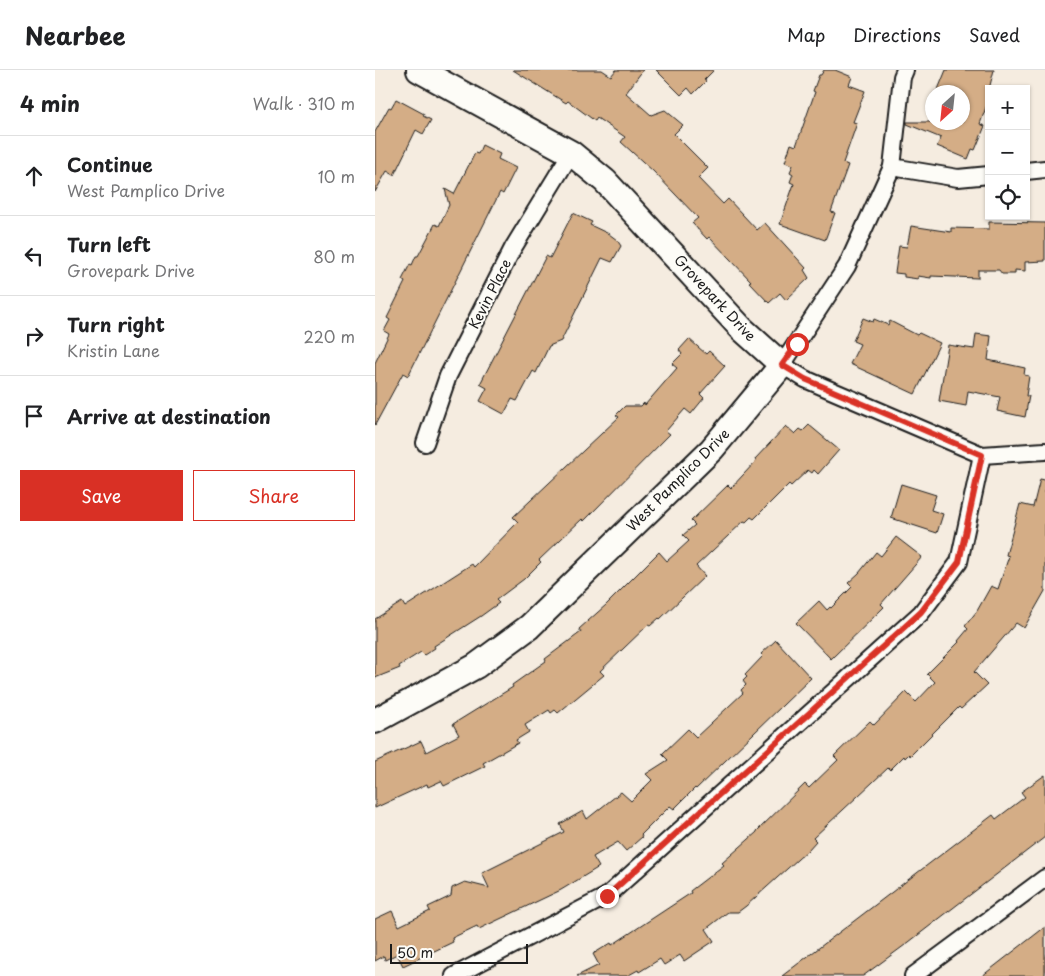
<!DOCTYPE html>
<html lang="en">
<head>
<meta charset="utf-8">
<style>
	body { margin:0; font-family:"Playpen Sans",sans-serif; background:#f2f2f2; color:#202124 }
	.controls { position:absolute; right:15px; top:15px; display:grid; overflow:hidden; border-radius:0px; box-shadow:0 1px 4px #0004 }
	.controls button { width:45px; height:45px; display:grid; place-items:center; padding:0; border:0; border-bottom:1px solid #e0e0e0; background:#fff; color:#202124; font:25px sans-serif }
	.compass { position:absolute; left:550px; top:15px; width:45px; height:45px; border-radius:50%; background:#fff; box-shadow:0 1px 4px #0004; rotate:207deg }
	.scale { position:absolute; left:15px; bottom:12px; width:138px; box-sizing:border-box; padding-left:5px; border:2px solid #1c1c1c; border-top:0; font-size:14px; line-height:18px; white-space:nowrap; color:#1c1c1c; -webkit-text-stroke:4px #fdfcf7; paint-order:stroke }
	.stop { position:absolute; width:15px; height:15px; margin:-11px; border:4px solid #d93025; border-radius:50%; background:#fff }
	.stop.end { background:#d93025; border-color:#fff; box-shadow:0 1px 5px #0008 }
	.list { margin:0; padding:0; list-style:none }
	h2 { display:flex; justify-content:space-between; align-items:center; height:65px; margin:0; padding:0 20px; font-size:21px }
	h2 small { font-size:16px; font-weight:400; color:#757577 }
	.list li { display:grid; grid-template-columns:32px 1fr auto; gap:15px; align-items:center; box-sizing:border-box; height:80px; padding:0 20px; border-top:1px solid #e0e0e0 }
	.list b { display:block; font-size:19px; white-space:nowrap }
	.list p { margin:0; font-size:16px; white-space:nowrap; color:#757577 }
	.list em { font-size:16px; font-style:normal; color:#757577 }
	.actions { display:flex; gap:10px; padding:15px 20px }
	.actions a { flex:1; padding:11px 0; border:1px solid #d93025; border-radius:0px; text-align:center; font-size:18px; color:#d93025 }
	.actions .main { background:#d93025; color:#fff }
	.icon { flex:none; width:28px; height:28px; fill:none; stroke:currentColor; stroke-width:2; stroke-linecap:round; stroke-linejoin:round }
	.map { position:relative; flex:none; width:670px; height:906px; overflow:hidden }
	header { display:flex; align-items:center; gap:30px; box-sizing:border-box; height:70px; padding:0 25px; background:#fff; border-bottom:1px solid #e0e0e0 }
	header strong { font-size:24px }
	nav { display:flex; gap:28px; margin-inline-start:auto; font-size:18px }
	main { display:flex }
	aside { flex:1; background:#fff }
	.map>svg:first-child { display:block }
</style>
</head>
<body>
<header>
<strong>Nearbee</strong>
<nav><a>Map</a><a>Directions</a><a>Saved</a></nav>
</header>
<main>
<aside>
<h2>4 min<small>Walk · 310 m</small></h2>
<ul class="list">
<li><svg class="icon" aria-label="ahead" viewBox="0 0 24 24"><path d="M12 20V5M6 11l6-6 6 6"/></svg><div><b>Continue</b><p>West Pamplico Drive</p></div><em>10 m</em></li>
<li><svg class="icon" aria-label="left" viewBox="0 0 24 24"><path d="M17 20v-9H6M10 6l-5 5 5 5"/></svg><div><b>Turn left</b><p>Grovepark Drive</p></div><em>80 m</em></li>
<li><svg class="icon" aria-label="right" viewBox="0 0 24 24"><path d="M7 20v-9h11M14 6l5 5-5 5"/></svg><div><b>Turn right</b><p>Kristin Lane</p></div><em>220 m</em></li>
<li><svg class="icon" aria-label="arrive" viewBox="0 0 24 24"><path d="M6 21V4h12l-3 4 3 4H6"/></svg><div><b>Arrive at destination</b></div></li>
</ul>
<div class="actions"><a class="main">Save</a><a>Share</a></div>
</aside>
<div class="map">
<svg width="670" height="906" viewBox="0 0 670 906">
	<rect width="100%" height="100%" fill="#f5ece0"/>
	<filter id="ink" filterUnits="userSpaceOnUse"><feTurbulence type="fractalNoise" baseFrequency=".02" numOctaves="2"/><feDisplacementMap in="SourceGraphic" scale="10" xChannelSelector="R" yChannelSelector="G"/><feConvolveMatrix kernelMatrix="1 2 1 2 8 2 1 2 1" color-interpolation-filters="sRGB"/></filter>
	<g filter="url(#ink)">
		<!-- building -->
		<g fill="#d4ad86" stroke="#1c1c1c">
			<path d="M138 0H227L236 6 241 0H268L251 23 276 45 290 40 308 55 299 64 333 98 323 108 348 134 353 129 382 160 390 153 431 198 429 200 434 208 411 230 405 223 394 233 374 212 376 211 334 167 332 169 317 153 323 148 278 101 246 72 250 67 222 48 220 51 193 31 191 33Z"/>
			<path d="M281 0H339L329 10 331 11 318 24 313 18 306 25Z"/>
			<path d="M449 0H460L477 7 474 15 490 21 478 52 482 53 468 93 473 95 456 142 460 143 450 170 405 154 419 114 415 112 418 104 415 102 418 95 410 92 416 74 421 76 440 22 438 21 444 5H446Z"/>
			<path d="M571 0H619L614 19V29L605 54 610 56 600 80 597 79 593 89 562 76 566 68 532 54V52H588V22H562Z"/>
			<path d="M21 29 49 44 48 46 56 50 48 64 41 60 19 105 12 101 0 122V62L14 37 16 38Z"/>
			<path d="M107 75 125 84 123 89 141 98 128 124 125 122 33 306 28 303 0 355V293L14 264 9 261 15 250 12 248 30 212 27 210 35 194 37 195 41 186H43L60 154 64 156 74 135 70 119 79 124 100 83 103 84Z"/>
			<path d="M198 143 217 152 215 155 234 164 242 170 246 176 237 192 227 188 186 271 174 276 161 303 158 301 142 331 137 329 129 344 105 331 112 318 105 314 171 186 175 188Z"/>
			<path d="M614 152 670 153V191L650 192V201L640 200V204H627L624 200H603V208L556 206V208L543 206V209L529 207V204L520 203 524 176 532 177 536 156 576 162V158L614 159Z"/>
			<path d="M488 248 498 252 499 249 513 255 515 251 542 265 544 263 565 273 540 324 475 294 485 274 478 271Z"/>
			<path d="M601 264 616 266 613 290 650 298 649 305 654 306 651 326H654L650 347 622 341 625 327 593 321 591 336 564 331 573 275 599 279Z"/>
			<path d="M314 269 331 284 334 281 350 296 325 324 329 328 316 344 310 339 291 361 295 364 209 451 207 449 164 490 166 492 149 509 121 530 124 533 106 546 59 576 60 578 49 585 46 582 24 596 25 598 0 608V549L27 532 30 537 97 494 99 497 143 452 138 447 244 347 241 345 250 336H266L269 333 270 335 302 298 297 294 307 284 304 280Z"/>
			<path d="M434 355 464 380 443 404 439 400 437 403 433 400 416 416 414 414 379 449 376 447 371 452 369 451 321 496 330 506 285 549 284 548 275 556 273 555 225 601 229 605 183 643 180 640 176 643 174 640 150 655 154 662 141 670 143 673 108 693 110 696 69 716 66 711 53 717 52 714 0 738V692L46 671 51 682 84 665 78 654 138 617 137 615 171 591 170 589 206 562 204 559 231 535 284 482 292 491 314 471 308 465 320 455 316 451 353 415 356 418 381 391 380 389 411 356 420 364 425 359 428 361Z"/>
			<path d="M665 409 670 410V521L649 558 641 553 599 602 612 615 586 639 584 637 535 686 534 684 530 688 529 686 515 700 513 698 438 768 441 771 433 780 371 836 363 842H353L331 859 339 871 309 891 305 885 289 895 285 889 264 902 263 900 252 906H202L224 895 218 884 236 873 237 875 316 823 315 821 349 795 347 793 382 762V761L430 714 434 718 463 690 459 686 495 651 499 655 531 622 541 632 560 612 552 604 584 572 583 571 593 559 590 556 602 541 616 516 623 519 634 486 631 485 645 434 658 437Z"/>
			<path d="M526 414 561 425 556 440 568 444 562 463 516 448Z"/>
			<path d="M521 467 547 487 506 534 509 537 456 589 421 553 444 531 452 540 455 537 456 538 477 517 473 513 484 503 501 482 506 486Z"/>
			<path d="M401 570 436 608 321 719 320 718 299 739 295 736 266 765 267 767 251 781 243 772 218 787 224 797 186 820 104 859 102 856 77 868 78 872 28 896 22 884 10 890 9 886 0 891V849L17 841 24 856 55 841 53 837 76 826 77 818 90 812 114 818 107 803 189 762 185 754 208 741 212 749 246 722 256 731 277 710 271 704 293 690 287 684 313 659 321 667 368 623 366 620 371 615 368 611 372 607 370 605 388 586 386 584Z"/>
			<path d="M670 705V767L534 872 488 906H407L618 745 621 749 650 727 646 722Z"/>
			<path d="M670 857V906H607Z"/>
		</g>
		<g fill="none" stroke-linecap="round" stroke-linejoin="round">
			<defs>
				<g id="street">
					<path d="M530 0 527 7 517 97 472 196 407 295 430 309 607 385 670 381"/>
					<path d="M517 97 583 108 614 105"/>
					<path d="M651 101 670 99"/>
					<path d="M50 373 73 306 138 178 196 83"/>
					<path d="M79 906 232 826 546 543 584 492 607 385"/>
					<path d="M538 906 670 808"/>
				</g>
				<path id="secondary" d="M0 651 101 596 154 557 337 379 407 295 367 259 230 111 196 83 44 0"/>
			</defs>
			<!-- street casing -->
			<use href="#street" stroke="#1c1c1c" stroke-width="20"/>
			<!-- secondary casing -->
			<use href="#secondary" stroke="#1c1c1c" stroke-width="28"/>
			<!-- street -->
			<use href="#street" stroke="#fdfcf7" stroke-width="16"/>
			<!-- secondary -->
			<use href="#secondary" stroke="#fdfcf7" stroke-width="24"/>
		</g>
	</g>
	<g fill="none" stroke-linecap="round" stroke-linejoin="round" filter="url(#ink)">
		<!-- route -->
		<path stroke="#d93025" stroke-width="6" d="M232 826 546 542 584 492 607 385 430 309 407 295 422 274"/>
	</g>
	<g text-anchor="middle" stroke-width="4" stroke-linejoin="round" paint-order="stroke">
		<!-- street labels -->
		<g font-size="14" fill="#1c1c1c" stroke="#fdfcf7">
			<text transform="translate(115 224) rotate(-63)" y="5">Kevin Place</text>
			<text transform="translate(340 228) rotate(47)" y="5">Grovepark Drive</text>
			<text transform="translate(303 410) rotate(-45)" y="5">West Pamplico Drive</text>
		</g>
	</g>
</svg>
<div class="controls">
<button>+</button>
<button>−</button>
<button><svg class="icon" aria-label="locate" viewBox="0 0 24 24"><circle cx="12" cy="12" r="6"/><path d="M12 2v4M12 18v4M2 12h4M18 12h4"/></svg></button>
</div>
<svg class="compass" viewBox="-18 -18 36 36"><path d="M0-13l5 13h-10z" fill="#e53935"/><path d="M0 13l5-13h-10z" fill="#757577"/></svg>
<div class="scale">50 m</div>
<div class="stop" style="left:422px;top:274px"></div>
<div class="stop end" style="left:232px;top:826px"></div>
</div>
</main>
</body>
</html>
